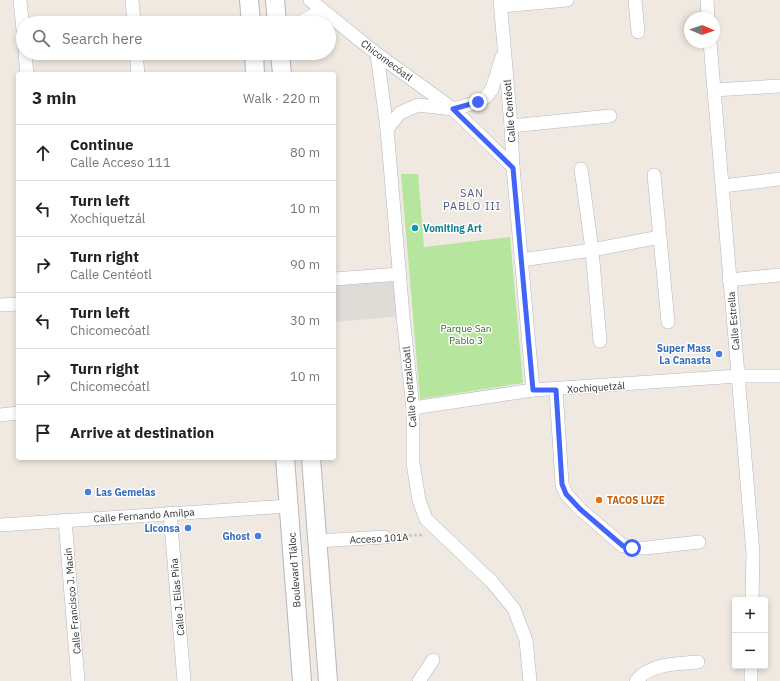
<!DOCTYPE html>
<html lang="en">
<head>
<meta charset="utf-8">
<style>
	body { margin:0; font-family:"IBM Plex Sans",sans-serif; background:#f6f6f6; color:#222 }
	.controls { position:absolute; right:12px; bottom:12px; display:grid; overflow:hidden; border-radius:4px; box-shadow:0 2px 6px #0003 }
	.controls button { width:36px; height:36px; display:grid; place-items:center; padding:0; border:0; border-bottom:1px solid #e0e0e0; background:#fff; color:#222; font:20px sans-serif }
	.compass { position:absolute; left:684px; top:12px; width:36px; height:36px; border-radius:50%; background:#fff; box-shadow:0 2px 6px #0003; rotate:92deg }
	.stop { position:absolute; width:12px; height:12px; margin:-9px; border:3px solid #4264fb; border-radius:50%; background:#fff }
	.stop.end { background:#4264fb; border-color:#fff; box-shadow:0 1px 4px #0008 }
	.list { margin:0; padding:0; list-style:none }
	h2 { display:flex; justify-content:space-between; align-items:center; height:52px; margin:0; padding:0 16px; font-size:17px }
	h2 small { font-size:13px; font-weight:400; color:#767676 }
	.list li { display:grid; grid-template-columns:26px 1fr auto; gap:12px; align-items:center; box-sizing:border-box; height:56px; padding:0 16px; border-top:1px solid #e0e0e0 }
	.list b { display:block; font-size:15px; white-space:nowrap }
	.list p { margin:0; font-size:13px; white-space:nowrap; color:#767676 }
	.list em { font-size:13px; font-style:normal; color:#767676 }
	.icon { flex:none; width:22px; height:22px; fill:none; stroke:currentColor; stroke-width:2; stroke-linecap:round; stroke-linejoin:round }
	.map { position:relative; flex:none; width:780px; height:681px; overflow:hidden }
	.search { position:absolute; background:#fff; box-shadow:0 2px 6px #0003; left:16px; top:16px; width:320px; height:44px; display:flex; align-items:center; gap:10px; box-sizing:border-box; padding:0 14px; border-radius:22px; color:#767676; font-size:15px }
	.panel { position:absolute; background:#fff; box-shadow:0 2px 6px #0003; left:16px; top:72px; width:320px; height:388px; border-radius:4px }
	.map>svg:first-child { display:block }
</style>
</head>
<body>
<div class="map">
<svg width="780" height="681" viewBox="0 0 780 681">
	<rect width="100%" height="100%" fill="#efe9e1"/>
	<!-- green -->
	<path fill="#b6e59e" d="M401 174H418L424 247 510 237 523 383 420 399Z"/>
	<!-- plaza -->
	<path fill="#dfdcd8" d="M400 274 403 316 334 322V279Z"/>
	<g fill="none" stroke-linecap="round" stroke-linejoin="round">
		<defs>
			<g id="street">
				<path d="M20 0 23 30"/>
				<path d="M132 0 134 23"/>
				<path d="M310 0 377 54 453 109 513 167"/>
				<path d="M500 0 511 126 513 167 533 390"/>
				<path d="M635 0 638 32"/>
				<path d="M707 0 708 18"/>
				<path d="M501 6 567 0"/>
				<path d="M299 23 322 10"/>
				<path d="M710 42 753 553 752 600"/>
				<path d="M25 53 27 74"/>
				<path d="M136 53 138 74"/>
				<path d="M377 54 387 129 403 316 413 408V463L419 500 426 519 492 582 514 609 526 640 530 681"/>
				<path d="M714 90 780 86"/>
				<path d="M511 126 610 116"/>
				<path d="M387 129 400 113 418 105 453 109 478 102 486 97 492 89 502 57"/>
				<path d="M581 169 592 250 600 341"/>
				<path d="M654 175 668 322"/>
				<path d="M723 186 780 179"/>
				<path d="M521 260 592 250 660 237"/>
				<path d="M334 279 400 274"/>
				<path d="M729 280 780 275"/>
				<path d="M0 305 18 304"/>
				<path d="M556 390 562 484 566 494 580 509 623 546 633 548H646L699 542"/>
				<path d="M413 408 533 390 738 376H780"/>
				<path d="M0 415 18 413"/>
				<path d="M170 513 184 681"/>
				<path d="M65 520 78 681"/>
				<path d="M0 525 289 506"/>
				<path d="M317 541 385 537"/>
				<path d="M419 681 433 660"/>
				<path d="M636 681C651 663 677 664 698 662"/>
				<path d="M751 681V666"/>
			</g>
			<g id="secondary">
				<path d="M249 0 251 23"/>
				<path d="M275 0 277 23"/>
				<path d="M254 53 255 74"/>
				<path d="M280 53 282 74"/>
				<path d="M285 458 302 681"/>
				<path d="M311 458 328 681"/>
			</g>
		</defs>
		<!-- street casing -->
		<use href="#street" stroke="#b4b7c1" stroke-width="14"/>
		<!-- secondary casing -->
		<use href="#secondary" stroke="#b4b7c1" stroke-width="20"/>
		<!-- path -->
		<path stroke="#c9c9c9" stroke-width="2.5" stroke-dasharray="3 2" stroke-linecap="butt" d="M399 536 422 535"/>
		<!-- street -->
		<use href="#street" stroke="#fff" stroke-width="13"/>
		<!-- secondary -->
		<use href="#secondary" stroke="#fff" stroke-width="18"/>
	</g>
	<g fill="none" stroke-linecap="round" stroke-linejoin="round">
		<!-- route -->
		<path stroke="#4264fb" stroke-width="5" d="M478 102 453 109 513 168 533 390H556L562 484 566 494 580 509 623 546 632 548"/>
	</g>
	<!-- markers -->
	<circle fill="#0f9aa8" stroke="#fff" stroke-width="1.5" cx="415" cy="228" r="4"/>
	<g fill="#3f7fe0" stroke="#fff" stroke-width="1.5">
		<circle cx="719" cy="354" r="4"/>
		<circle cx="88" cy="492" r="4"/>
		<circle cx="188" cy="528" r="4"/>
		<circle cx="258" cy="536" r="4"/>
	</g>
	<circle fill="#e8710a" stroke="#fff" stroke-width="1.5" cx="599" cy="500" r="4"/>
	<g text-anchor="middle" stroke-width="3" stroke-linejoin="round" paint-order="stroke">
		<!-- street labels -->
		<g font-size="10" fill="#2e2e2e" stroke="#fff">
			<text transform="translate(387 60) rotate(37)" y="4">Chicomecóatl</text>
			<text transform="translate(509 111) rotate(-94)" y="4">Calle Centéotl</text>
			<text transform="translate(733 321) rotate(-95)" y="4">Calle Estrella</text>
			<text transform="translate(409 387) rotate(-95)" y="4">Calle Quetzalcóatl</text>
			<text transform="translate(596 387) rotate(-4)" y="4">Xochiquetzál</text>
			<text transform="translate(144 515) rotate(-4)" y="4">Calle Fernando Amilpa</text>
			<text transform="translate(379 538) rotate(-3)" y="4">Acceso 101A</text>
			<text transform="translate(294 570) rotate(-94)" y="4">Boulevard Tláloc</text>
			<text transform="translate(177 597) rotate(-95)" y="4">Calle J. Elías Piña</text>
			<text transform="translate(72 601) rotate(-95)" y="4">Calle Francisco J. Macín</text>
		</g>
		<!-- culture labels -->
		<g font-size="10" font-weight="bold" fill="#0d838f" stroke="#fff" text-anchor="start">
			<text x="423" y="232">Vomiting Art</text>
		</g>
		<!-- park labels -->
		<g font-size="10" fill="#2c6e1b" stroke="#fff">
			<text x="466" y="332">Parque San<tspan x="466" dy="12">Pablo 3</tspan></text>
		</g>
		<!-- shop labels -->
		<g font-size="10" font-weight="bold" fill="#366cbe" stroke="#fff" text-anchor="end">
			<text x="711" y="352">Super Mass<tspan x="711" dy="12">La Canasta</tspan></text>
			<text x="96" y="496" text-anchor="start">Las Gemelas</text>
			<text x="180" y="532">Liconsa</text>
			<text x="250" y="540">Ghost</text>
		</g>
		<!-- food labels -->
		<g font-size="10" font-weight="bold" fill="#c56008" stroke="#fff" text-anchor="start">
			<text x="607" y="504">TACOS LUZE</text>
		</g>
		<!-- neighbourhood labels -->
		<g font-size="11" letter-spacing="1" fill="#4d5680" stroke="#fff">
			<text x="472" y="197">SAN<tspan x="472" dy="13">PABLO III</tspan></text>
		</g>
	</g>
</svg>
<div class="controls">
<button>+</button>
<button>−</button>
</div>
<svg class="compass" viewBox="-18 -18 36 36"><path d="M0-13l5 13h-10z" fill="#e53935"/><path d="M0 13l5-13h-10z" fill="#767676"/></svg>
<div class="stop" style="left:632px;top:548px"></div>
<div class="stop end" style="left:478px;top:102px"></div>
<div class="search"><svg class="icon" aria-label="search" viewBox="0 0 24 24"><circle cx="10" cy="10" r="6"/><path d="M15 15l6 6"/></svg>Search here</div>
<section class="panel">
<h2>3 min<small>Walk · 220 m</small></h2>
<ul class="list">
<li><svg class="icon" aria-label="ahead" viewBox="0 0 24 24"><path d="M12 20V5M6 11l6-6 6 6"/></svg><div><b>Continue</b><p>Calle Acceso 111</p></div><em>80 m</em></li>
<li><svg class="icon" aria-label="left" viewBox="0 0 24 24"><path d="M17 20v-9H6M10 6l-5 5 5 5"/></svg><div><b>Turn left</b><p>Xochiquetzál</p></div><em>10 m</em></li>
<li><svg class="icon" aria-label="right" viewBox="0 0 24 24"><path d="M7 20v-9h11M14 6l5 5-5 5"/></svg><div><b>Turn right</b><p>Calle Centéotl</p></div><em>90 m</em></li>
<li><svg class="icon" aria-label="left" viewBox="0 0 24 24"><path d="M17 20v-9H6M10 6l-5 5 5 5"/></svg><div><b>Turn left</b><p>Chicomecóatl</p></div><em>30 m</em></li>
<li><svg class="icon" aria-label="right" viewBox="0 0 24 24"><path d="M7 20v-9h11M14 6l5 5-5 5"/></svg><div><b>Turn right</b><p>Chicomecóatl</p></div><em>10 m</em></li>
<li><svg class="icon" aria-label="arrive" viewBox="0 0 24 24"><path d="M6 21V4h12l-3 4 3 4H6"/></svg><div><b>Arrive at destination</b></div></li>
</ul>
</section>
</div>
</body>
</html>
